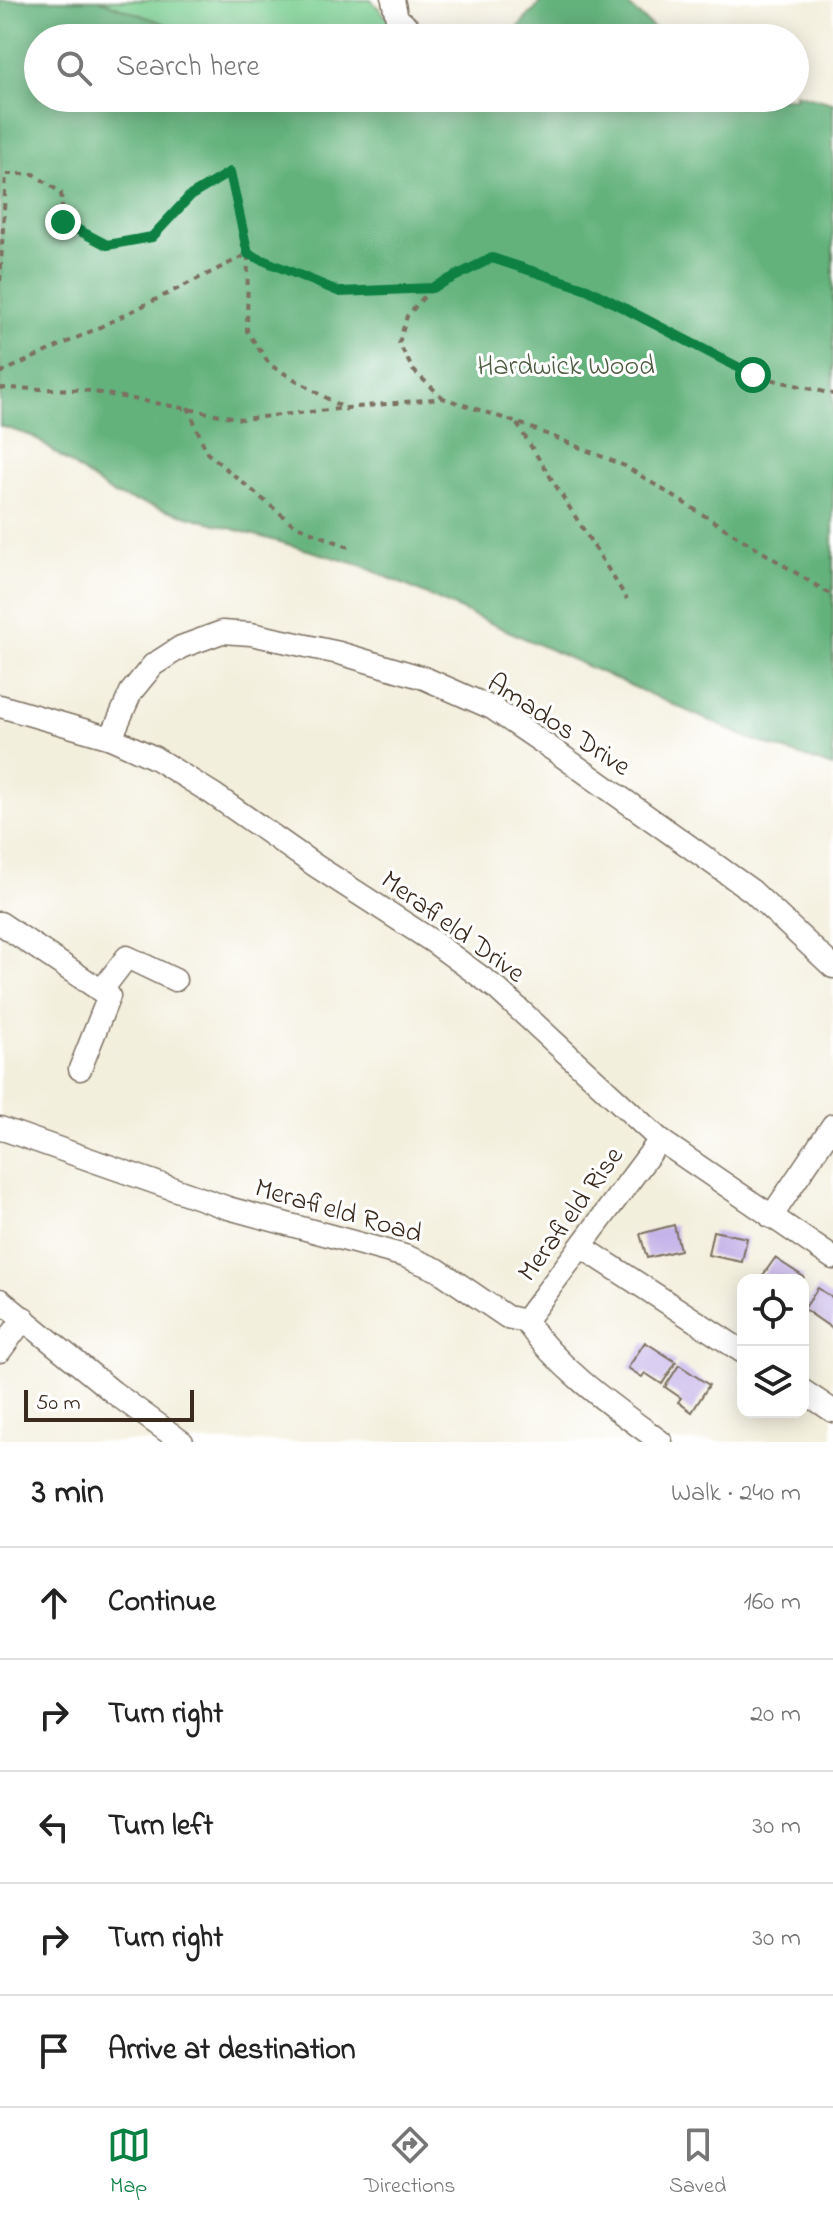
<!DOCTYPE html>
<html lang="en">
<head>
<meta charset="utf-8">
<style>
	body { margin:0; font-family:"Indie Flower",sans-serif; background:#f6f6f6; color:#222 }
	.controls { position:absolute; right:24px; bottom:24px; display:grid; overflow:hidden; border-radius:16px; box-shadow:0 4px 20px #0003 }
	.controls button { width:72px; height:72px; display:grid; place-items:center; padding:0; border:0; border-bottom:2px solid #e0e0e0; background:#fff; color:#222; font:40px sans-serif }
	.scale { position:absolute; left:24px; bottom:20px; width:170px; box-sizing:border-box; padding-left:8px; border:4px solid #3b2a1e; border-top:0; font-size:22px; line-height:28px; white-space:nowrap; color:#3b2a1e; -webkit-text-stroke:6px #fff; paint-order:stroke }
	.stop { position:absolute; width:24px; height:24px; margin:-18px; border:6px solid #0b8043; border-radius:50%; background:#fff }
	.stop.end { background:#0b8043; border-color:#fff; box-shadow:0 2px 8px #0008 }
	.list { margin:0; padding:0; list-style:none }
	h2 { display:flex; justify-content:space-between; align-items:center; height:104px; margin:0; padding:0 32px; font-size:34px }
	h2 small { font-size:26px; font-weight:400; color:#767676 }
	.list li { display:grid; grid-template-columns:52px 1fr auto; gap:24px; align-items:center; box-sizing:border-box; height:112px; padding:0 32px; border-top:2px solid #e0e0e0 }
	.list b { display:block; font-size:30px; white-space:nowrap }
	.list em { font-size:26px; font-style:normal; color:#767676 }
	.icon { flex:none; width:44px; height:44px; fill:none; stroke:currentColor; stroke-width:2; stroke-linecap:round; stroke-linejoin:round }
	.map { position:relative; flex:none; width:833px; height:1442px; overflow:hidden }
	.search { position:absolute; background:#fff; box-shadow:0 4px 20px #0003; left:24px; right:24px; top:24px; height:88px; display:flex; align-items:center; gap:20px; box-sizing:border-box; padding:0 28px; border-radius:44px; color:#767676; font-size:30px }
	.sheet { height:664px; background:#fff }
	nav { display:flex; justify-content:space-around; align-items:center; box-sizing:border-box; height:112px; border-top:2px solid #e0e0e0; background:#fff; font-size:22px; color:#767676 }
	nav a { display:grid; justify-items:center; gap:4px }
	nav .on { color:#0b8043 }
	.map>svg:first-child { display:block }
</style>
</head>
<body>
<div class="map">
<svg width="833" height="1442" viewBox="0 0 833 1442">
	<rect width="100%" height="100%" fill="#fff"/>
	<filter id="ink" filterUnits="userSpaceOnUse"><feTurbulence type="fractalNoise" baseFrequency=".0125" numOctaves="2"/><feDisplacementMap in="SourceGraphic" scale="16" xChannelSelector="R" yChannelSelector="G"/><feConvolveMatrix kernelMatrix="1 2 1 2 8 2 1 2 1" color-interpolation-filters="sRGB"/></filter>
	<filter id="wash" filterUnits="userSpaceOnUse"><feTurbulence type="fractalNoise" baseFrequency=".006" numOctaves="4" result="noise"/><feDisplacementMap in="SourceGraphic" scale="32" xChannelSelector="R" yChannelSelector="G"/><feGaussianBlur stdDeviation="1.8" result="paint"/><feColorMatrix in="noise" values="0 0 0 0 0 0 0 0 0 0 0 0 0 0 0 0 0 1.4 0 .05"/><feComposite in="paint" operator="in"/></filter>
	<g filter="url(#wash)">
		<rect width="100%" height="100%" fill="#f3efdd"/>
		<!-- green -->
		<path fill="#7bcf92" stroke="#5b7c58" stroke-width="2" d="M42 0H371L399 30 398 38H41Z"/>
		<!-- forest -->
		<g fill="#64b27c" stroke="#506e4d" stroke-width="2">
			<path d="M0 0H99L204 38H38V98H795V93L833 103V767L748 738 360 565 114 495 32 436 0 426Z"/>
			<path d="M543 0H622L665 38H508Z"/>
		</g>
		<g id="blocks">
			<!-- building -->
			<g fill="#c4b3e9">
				<path d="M674 1225 680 1250 647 1258 640 1234Z"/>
				<path d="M713 1231 747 1238 742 1262 708 1255Z"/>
				<path d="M775 1258 804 1277 802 1280 761 1278Z"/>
				<path d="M818 1288 833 1298V1329L804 1309Z"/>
				<path d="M645 1342 676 1362 662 1384 645 1373 642 1377 628 1368Z"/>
				<path d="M679 1365 709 1385 692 1412 678 1402 681 1398 665 1387Z"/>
			</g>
		</g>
	</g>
	<g filter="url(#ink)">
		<use href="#blocks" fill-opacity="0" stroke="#7b6f61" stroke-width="2"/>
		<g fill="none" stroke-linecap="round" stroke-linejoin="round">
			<defs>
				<g id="minor">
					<path d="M393 0 397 18 420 38"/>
					<path d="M0 706 111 738 155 758 213 794 316 866 432 941 496 988 660 1140 833 1258"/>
					<path d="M111 738 131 692 153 665 181 647 222 632 251 634 339 653 424 678 492 708 555 751 752 891 833 967"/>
					<path d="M0 923 109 996 80 1069"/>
					<path d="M101 991 127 957 175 980"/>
					<path d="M0 1128 228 1208 405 1256 438 1270 507 1317 525 1321C561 1371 612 1406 661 1442"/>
					<path d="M771 1217 833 1125"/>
					<path d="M582 1247 743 1352"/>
					<path d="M0 1300 113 1392 182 1442"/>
					<path d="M525 1321 660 1140"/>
					<path d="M0 1351 24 1318"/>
					<path d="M803 1391 833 1411"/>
				</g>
			</defs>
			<!-- minor casing -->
			<use href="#minor" stroke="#7b6f61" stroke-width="25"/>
			<!-- path -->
			<g stroke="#7b6f61" stroke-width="4" stroke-dasharray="6 6" stroke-linecap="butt">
				<path d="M0 281 6 174H34L61 193 63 222 107 245 152 237 190 196 230 172 248 254 247 331 270 365 347 410"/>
				<path d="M432 288 407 316 399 343 413 370 443 398"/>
				<path d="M0 373 96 329 248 254 340 292 432 288 492 258 587 289 753 375 833 394"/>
				<path d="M0 388 84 390 242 419 443 398 527 426 625 466 833 596"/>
				<path d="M188 407 207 453 294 525 351 548"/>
				<path d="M517 424 627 599"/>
			</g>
			<!-- minor -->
			<use href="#minor" stroke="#fff" stroke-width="22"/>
		</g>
	</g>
	<g fill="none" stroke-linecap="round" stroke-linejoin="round" filter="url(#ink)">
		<!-- route -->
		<path stroke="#0b8043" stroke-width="10" d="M63 222 107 245 152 237 190 196 230 172 248 254 340 292 432 288 492 258 587 289 753 375"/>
	</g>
	<g text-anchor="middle" stroke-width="6" stroke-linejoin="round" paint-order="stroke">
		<!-- park labels -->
		<g font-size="28" fill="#4e5c41" stroke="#fff">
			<text x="566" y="374">Hardwick Wood</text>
		</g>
		<!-- street labels -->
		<g font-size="28" fill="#3b2a1e" stroke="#fff">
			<text transform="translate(560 723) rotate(33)" y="10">Amados Drive</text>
			<text transform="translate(454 925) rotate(36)" y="10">Merafield Drive</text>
			<text transform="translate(339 1209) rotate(16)" y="10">Merafield Road</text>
			<text transform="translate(569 1213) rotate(-54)" y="10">Merafield Rise</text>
		</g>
	</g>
</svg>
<div class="controls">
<button><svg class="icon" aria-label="locate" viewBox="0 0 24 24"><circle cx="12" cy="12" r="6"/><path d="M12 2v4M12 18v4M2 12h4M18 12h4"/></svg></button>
<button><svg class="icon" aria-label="layers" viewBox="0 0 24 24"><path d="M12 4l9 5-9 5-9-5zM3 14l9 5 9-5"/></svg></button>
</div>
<div class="scale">50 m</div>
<div class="stop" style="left:753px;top:375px"></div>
<div class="stop end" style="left:63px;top:222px"></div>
<div class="search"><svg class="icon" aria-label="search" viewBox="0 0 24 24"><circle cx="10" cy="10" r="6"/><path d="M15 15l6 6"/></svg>Search here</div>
</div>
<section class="sheet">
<h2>3 min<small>Walk · 240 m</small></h2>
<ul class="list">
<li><svg class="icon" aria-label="ahead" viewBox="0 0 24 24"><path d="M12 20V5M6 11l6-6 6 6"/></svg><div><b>Continue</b></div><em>160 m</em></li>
<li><svg class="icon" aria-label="right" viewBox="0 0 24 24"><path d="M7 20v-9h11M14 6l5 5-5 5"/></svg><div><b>Turn right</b></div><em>20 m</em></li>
<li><svg class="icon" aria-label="left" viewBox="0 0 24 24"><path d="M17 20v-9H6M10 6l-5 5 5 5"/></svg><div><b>Turn left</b></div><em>30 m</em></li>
<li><svg class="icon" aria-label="right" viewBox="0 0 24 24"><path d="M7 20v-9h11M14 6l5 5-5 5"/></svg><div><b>Turn right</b></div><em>30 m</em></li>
<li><svg class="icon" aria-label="arrive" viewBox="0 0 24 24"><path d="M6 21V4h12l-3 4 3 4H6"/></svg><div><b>Arrive at destination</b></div></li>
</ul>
</section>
<nav>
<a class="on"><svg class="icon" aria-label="map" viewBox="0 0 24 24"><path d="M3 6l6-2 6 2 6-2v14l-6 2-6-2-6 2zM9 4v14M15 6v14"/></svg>Map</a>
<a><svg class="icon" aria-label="directions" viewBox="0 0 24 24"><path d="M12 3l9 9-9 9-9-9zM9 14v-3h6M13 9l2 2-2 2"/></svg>Directions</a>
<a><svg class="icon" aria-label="saved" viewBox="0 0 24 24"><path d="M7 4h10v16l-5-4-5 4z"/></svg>Saved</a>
</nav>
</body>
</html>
